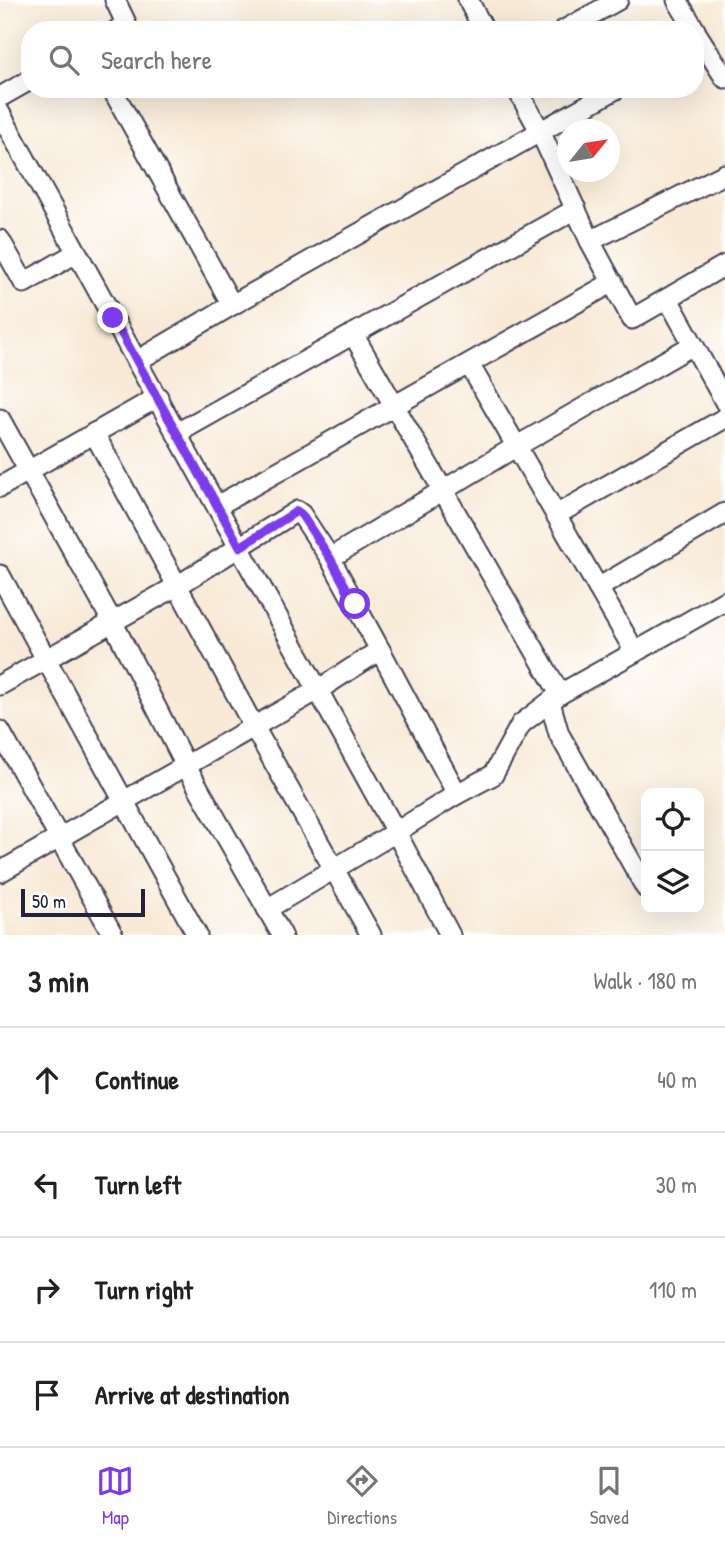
<!DOCTYPE html>
<html lang="en">
<head>
<meta charset="utf-8">
<style>
	body { margin:0; font-family:"Patrick Hand",sans-serif; background:#f2f2f2; color:#222 }
	.controls { position:absolute; right:21px; bottom:21px; display:grid; overflow:hidden; border-radius:14px; box-shadow:0 7px 28px #0002 }
	.controls button { width:63px; height:63px; display:grid; place-items:center; padding:0; border:0; border-bottom:2px solid #e0e0e0; background:#fff; color:#222; font:35px sans-serif }
	.compass { position:absolute; left:557px; top:119px; width:63px; height:63px; border-radius:50%; background:#fff; box-shadow:0 7px 28px #0002; rotate:60deg }
	.scale { position:absolute; left:21px; bottom:18px; width:124px; box-sizing:border-box; padding-left:7px; border:4px solid #22223b; border-top:0; font-size:19px; line-height:24px; white-space:nowrap; color:#22223b; -webkit-text-stroke:5px #fff; paint-order:stroke }
	.stop { position:absolute; width:21px; height:21px; margin:-16px; border:5px solid #7c3aed; border-radius:50%; background:#fff }
	.stop.end { background:#7c3aed; border-color:#fff; box-shadow:0 2px 7px #0008 }
	.list { margin:0; padding:0; list-style:none }
	h2 { display:flex; justify-content:space-between; align-items:center; height:91px; margin:0; padding:0 28px; font-size:30px }
	h2 small { font-size:23px; font-weight:400; color:#767676 }
	.list li { display:grid; grid-template-columns:46px 1fr auto; gap:21px; align-items:center; box-sizing:border-box; height:105px; padding:0 28px; border-top:2px solid #e0e0e0 }
	.list b { display:block; font-size:26px; white-space:nowrap }
	.list em { font-size:23px; font-style:normal; color:#767676 }
	.icon { flex:none; width:38px; height:38px; fill:none; stroke:currentColor; stroke-width:2; stroke-linecap:round; stroke-linejoin:round }
	.map { position:relative; flex:none; width:725px; height:935px; overflow:hidden }
	.search { position:absolute; background:#fff; box-shadow:0 7px 28px #0002; left:21px; right:21px; top:21px; height:77px; display:flex; align-items:center; gap:18px; box-sizing:border-box; padding:0 24px; border-radius:28px; color:#767676; font-size:26px }
	.sheet { height:511px; background:#fff }
	nav { display:flex; justify-content:space-around; align-items:center; box-sizing:border-box; height:98px; border-top:2px solid #e0e0e0; background:#fff; font-size:19px; color:#767676 }
	nav a { display:grid; justify-items:center; gap:4px }
	nav .on { color:#7c3aed }
	.map>svg:first-child { display:block }
</style>
</head>
<body>
<div class="map">
<svg width="725" height="935" viewBox="0 0 725 935">
	<rect width="100%" height="100%" fill="#fff"/>
	<filter id="ink" filterUnits="userSpaceOnUse"><feTurbulence type="fractalNoise" baseFrequency=".0143" numOctaves="2"/><feDisplacementMap in="SourceGraphic" scale="14" xChannelSelector="R" yChannelSelector="G"/><feConvolveMatrix kernelMatrix="1 2 1 2 8 2 1 2 1" color-interpolation-filters="sRGB"/></filter>
	<filter id="wash" filterUnits="userSpaceOnUse"><feTurbulence type="fractalNoise" baseFrequency=".00686" numOctaves="4" result="noise"/><feDisplacementMap in="SourceGraphic" scale="28" xChannelSelector="R" yChannelSelector="G"/><feGaussianBlur stdDeviation="1.57" result="paint"/><feColorMatrix in="noise" values="0 0 0 0 0 0 0 0 0 0 0 0 0 0 0 0 0 1.4 0 .05"/><feComposite in="paint" operator="in"/></filter>
	<g filter="url(#wash)">
		<rect width="100%" height="100%" fill="#f8ead7"/>
	</g>
	<g filter="url(#ink)">
		<g fill="none" stroke-linecap="round" stroke-linejoin="round">
			<defs>
				<g id="street">
					<path d="M115 0 126 23 117 30"/>
					<path d="M468 0 484 30"/>
					<path d="M677 0 695 30"/>
					<path d="M564 30 618 0"/>
					<path d="M695 31 725 78"/>
					<path d="M112 89 232 305"/>
					<path d="M517 89 540 131 590 241 632 319 725 265"/>
					<path d="M0 97 30 80"/>
					<path d="M0 113 396 832 450 935"/>
					<path d="M0 240 24 283 76 253"/>
					<path d="M590 241 725 174"/>
					<path d="M668 299 725 402"/>
					<path d="M353 334 560 694"/>
					<path d="M137 361 232 305 616 89"/>
					<path d="M0 419 113 623 186 766 282 935"/>
					<path d="M94 433 254 727 371 935"/>
					<path d="M177 433 576 209"/>
					<path d="M0 487 158 397"/>
					<path d="M217 506 613 282"/>
					<path d="M556 515 725 418"/>
					<path d="M330 558 517 446 693 345"/>
					<path d="M0 575 197 935"/>
					<path d="M598 588 725 513"/>
					<path d="M380 650 457 794"/>
					<path d="M635 652 725 601"/>
					<path d="M0 685 177 586 297 511 301 514 330 558 380 650 318 690 0 872"/>
					<path d="M550 702 559 734 646 888"/>
					<path d="M0 731 113 935"/>
					<path d="M267 909 396 832 457 794 493 775 521 724 560 694 635 652 469 364"/>
				</g>
			</defs>
			<!-- street casing -->
			<use href="#street" stroke="#424052" stroke-width="23"/>
			<!-- street -->
			<use href="#street" stroke="#fff" stroke-width="19"/>
		</g>
	</g>
	<g fill="none" stroke-linecap="round" stroke-linejoin="round" filter="url(#ink)">
		<!-- route -->
		<path stroke="#7c3aed" stroke-width="9" d="M113 318 240 547 297 511 301 514 330 558 355 604"/>
	</g>
</svg>
<div class="controls">
<button><svg class="icon" aria-label="locate" viewBox="0 0 24 24"><circle cx="12" cy="12" r="6"/><path d="M12 2v4M12 18v4M2 12h4M18 12h4"/></svg></button>
<button><svg class="icon" aria-label="layers" viewBox="0 0 24 24"><path d="M12 4l9 5-9 5-9-5zM3 14l9 5 9-5"/></svg></button>
</div>
<svg class="compass" viewBox="-18 -18 36 36"><path d="M0-13l5 13h-10z" fill="#e53935"/><path d="M0 13l5-13h-10z" fill="#767676"/></svg>
<div class="scale">50 m</div>
<div class="stop" style="left:355px;top:604px"></div>
<div class="stop end" style="left:113px;top:318px"></div>
<div class="search"><svg class="icon" aria-label="search" viewBox="0 0 24 24"><circle cx="10" cy="10" r="6"/><path d="M15 15l6 6"/></svg>Search here</div>
</div>
<section class="sheet">
<h2>3 min<small>Walk · 180 m</small></h2>
<ul class="list">
<li><svg class="icon" aria-label="ahead" viewBox="0 0 24 24"><path d="M12 20V5M6 11l6-6 6 6"/></svg><div><b>Continue</b></div><em>40 m</em></li>
<li><svg class="icon" aria-label="left" viewBox="0 0 24 24"><path d="M17 20v-9H6M10 6l-5 5 5 5"/></svg><div><b>Turn left</b></div><em>30 m</em></li>
<li><svg class="icon" aria-label="right" viewBox="0 0 24 24"><path d="M7 20v-9h11M14 6l5 5-5 5"/></svg><div><b>Turn right</b></div><em>110 m</em></li>
<li><svg class="icon" aria-label="arrive" viewBox="0 0 24 24"><path d="M6 21V4h12l-3 4 3 4H6"/></svg><div><b>Arrive at destination</b></div></li>
</ul>
</section>
<nav>
<a class="on"><svg class="icon" aria-label="map" viewBox="0 0 24 24"><path d="M3 6l6-2 6 2 6-2v14l-6 2-6-2-6 2zM9 4v14M15 6v14"/></svg>Map</a>
<a><svg class="icon" aria-label="directions" viewBox="0 0 24 24"><path d="M12 3l9 9-9 9-9-9zM9 14v-3h6M13 9l2 2-2 2"/></svg>Directions</a>
<a><svg class="icon" aria-label="saved" viewBox="0 0 24 24"><path d="M7 4h10v16l-5-4-5 4z"/></svg>Saved</a>
</nav>
</body>
</html>
